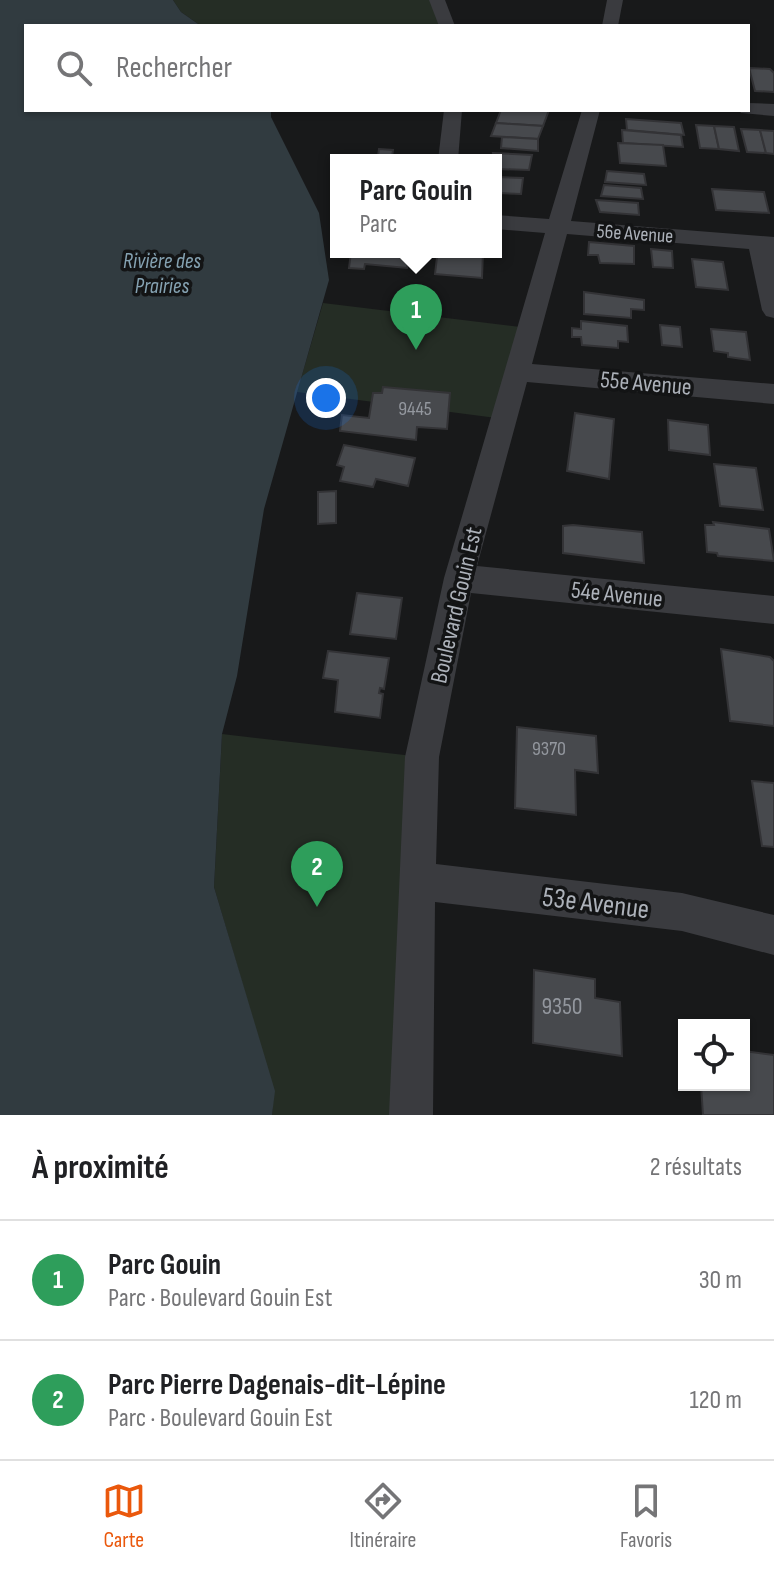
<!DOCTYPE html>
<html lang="fr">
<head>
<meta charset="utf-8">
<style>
	body { margin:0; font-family:"Sofia Sans Condensed",sans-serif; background:#f6f6f6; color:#202124 }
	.controls { position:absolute; right:24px; bottom:24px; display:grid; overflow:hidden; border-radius:0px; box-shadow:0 2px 6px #0004 }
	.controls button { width:72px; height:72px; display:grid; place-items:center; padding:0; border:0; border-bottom:2px solid #e0e0e0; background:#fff; color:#202124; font:40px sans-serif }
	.you { position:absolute; left:326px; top:398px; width:28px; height:28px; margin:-20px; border:6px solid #fff; border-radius:50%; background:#1a73e8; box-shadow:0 0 0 12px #1a73e833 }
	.badge { display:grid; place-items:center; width:52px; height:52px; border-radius:50%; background:#ea580c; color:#fff; font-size:26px; font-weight:700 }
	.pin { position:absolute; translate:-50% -66px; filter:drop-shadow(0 2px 4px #0008) }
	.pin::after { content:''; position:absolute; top:42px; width:28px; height:24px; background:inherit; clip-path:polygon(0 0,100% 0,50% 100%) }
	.popup { position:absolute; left:330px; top:154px; width:172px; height:104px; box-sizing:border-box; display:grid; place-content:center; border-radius:0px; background:#fff; filter:drop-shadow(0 2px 6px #0005); font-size:26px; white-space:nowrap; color:#757577 }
	.popup b { font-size:30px; color:#202124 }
	.popup::after { content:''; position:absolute; left:50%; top:100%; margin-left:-16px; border:16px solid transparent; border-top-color:#fff }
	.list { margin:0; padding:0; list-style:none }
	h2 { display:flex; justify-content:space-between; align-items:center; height:104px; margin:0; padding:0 32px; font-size:34px }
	h2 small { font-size:26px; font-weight:400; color:#757577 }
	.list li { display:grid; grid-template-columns:52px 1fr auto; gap:24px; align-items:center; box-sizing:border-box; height:120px; padding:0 32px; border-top:2px solid #e0e0e0 }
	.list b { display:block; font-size:30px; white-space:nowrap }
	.list p { margin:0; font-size:26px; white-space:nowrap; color:#757577 }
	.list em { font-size:26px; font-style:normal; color:#757577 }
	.icon { flex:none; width:44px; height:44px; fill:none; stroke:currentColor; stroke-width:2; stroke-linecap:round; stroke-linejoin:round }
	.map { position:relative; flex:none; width:774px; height:1115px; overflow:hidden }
	.search { position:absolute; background:#fff; box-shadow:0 2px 6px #0004; left:24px; right:24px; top:24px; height:88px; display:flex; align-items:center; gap:20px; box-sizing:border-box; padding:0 28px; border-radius:0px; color:#757577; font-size:30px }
	.sheet { height:344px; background:#fff }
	nav { display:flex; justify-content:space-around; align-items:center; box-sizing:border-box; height:112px; border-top:2px solid #e0e0e0; background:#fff; font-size:22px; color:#757577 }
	nav a { display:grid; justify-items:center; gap:4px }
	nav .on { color:#ea580c }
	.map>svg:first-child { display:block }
</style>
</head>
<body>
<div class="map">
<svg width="774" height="1115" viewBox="0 0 774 1115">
	<rect width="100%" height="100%" fill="#18191a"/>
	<!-- green -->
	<g fill="#252d25">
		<path d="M173 0H437L447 26H201L181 12Z"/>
		<path d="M323 303 529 328 504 419 297 392Z"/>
		<path d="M222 734 422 757 411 1115H272L274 1091 214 887Z"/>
	</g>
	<!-- water -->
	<path fill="#313b40" d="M0 0H173L181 12 201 26H26V110H271V117L319 213 329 280 264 509 237 676 222 734 214 887 275 1091 272 1115H0Z"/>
	<!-- building -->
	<g fill="#47494d" stroke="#333336" stroke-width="2">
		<path d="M749 68 770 69 774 73V92L755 91Z"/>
		<path d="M501 110H549L543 126 496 123Z"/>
		<path d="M626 119 681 123 684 135 627 130Z"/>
		<path d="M496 123 543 126 538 139 491 136Z"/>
		<path d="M696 125 714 126 719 149 700 148Z"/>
		<path d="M714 126 734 127 739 151 719 149Z"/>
		<path d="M741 129 760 130 766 153 747 152Z"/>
		<path d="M622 130 681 135 683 147 623 143Z"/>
		<path d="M760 130 774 131V154L766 153Z"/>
		<path d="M502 137 538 139V151L501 148Z"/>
		<path d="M618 143 663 145 666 166 620 163Z"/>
		<path d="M379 149 393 150 392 157 410 160H380L381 157 378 156Z"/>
		<path d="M493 153 532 155 529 170 496 169Z"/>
		<path d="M607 171 644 174 646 185 605 182Z"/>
		<path d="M496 177 523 178 521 194 496 193Z"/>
		<path d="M604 185 641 188 643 199 601 196Z"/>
		<path d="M712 189 764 192 769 213 716 210Z"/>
		<path d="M596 200 638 203 639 215 600 212Z"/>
		<path d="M589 242 634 246V264L600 263 598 255H588Z"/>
		<path d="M651 249 672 251 673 268 653 267Z"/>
		<path d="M351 252H410L407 268 365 264 364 269 349 268Z"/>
		<path d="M445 252H483L482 278 435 274 437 257H445Z"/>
		<path d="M692 259 723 262 728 290 696 287Z"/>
		<path d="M584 292 644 300V310L631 309V318L584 314Z"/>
		<path d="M581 321 627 326 628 342 618 341V348L582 345 581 337H572V328L581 329Z"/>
		<path d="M660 325 680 327 682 347 662 345Z"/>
		<path d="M711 329 746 332 750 360 728 357V353L714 351Z"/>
		<path d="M383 387 450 393 447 429 417 427 416 440 340 431 342 415 369 418 373 393H382Z"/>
		<path d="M575 413 614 419 609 479 567 471Z"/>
		<path d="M668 420 708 425 710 455 669 450Z"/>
		<path d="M344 445 415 458 408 486 376 479 373 487 340 481 344 467 337 465Z"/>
		<path d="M714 464 756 468 763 510 720 506Z"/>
		<path d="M336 491V523L318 524V492Z"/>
		<path d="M713 522 769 529 774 561 718 556 717 553 707 552 705 525H714Z"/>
		<path d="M573 525 642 532 644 563 563 553V526Z"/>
		<path d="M357 593 402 598 396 639 350 634Z"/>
		<path d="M721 649 770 657 774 661V726L730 721Z"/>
		<path d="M328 651 389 658 384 689 380 688 379 693 383 694 380 718 335 712 338 680 323 678Z"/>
		<path d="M517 727 596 736 598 773 575 770 576 815 515 808Z"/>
		<path d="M752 781 774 783V847L762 846Z"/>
		<path d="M534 970 595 979V998L620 1002 622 1056 533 1043Z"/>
		<path d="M744 1051 774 1055V1115H703L701 1085H744Z"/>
	</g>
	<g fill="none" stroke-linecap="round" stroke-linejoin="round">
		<!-- minor -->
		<g fill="#3a3b3f" fill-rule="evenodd">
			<path d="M429 0H445L455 26H439Z"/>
			<path d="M607 0H623L618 26H602Z"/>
			<path d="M748 103 774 104V116L741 113 739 110H748Z"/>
			<path d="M444 110H462L458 160H438Z"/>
			<path d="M582 110H600L571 221 774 237V318L766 316 762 310 749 249 567 234 532 364 774 384V404L527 382 477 566 774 596V624L471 593 439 757 436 864 682 893 774 915V955L682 931 435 902 433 1115H389L405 757 444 578 545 233 496 229V215L549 219Z"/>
		</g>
	</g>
	<g text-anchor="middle" stroke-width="7" stroke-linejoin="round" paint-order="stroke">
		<!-- far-street labels -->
		<g font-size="20" fill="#acb1b9" stroke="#131415">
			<text transform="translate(635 233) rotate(4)" y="7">56e Avenue</text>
		</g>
		<!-- number labels -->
		<g font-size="20" fill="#93979e">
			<text x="415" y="415">9445</text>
			<text x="549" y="755">9370</text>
		</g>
		<!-- far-water labels -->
		<g font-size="22" font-style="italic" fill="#85a2b2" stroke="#131415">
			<text x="162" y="268">Rivière des<tspan x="162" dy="25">Prairies</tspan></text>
		</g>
		<!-- street labels -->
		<g font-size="24" fill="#acb1b9" stroke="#131415">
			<text transform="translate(646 383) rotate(5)" y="8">55e Avenue</text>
			<text transform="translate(617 594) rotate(6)" y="8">54e Avenue</text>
			<text transform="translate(456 605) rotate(-77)" y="8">Boulevard Gouin Est</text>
		</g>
		<!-- near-number labels -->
		<g font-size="24" fill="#93979e">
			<text x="562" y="1014">9350</text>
		</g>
		<!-- near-street labels -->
		<g font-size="28" fill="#acb1b9" stroke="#131415">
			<text transform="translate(596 902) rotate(7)" y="10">53e Avenue</text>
		</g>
	</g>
</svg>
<div class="controls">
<button><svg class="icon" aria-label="locate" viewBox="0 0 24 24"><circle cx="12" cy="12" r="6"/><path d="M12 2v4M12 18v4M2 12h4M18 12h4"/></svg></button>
</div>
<div class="you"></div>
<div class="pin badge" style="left:416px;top:350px;background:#2e9e5b">1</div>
<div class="popup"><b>Parc Gouin</b>Parc</div>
<div class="pin badge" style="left:317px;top:907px;background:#2e9e5b">2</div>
<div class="search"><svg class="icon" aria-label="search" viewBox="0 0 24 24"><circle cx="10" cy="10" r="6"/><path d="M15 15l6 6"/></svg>Rechercher</div>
</div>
<section class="sheet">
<h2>À proximité<small>2 résultats</small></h2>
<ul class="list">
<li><span class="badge" style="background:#2e9e5b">1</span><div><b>Parc Gouin</b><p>Parc · Boulevard Gouin Est</p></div><em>30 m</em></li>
<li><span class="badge" style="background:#2e9e5b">2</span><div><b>Parc Pierre Dagenais-dit-Lépine</b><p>Parc · Boulevard Gouin Est</p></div><em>120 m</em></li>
</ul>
</section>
<nav>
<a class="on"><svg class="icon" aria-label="map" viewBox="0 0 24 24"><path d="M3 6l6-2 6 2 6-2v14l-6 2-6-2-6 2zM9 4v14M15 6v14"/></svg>Carte</a>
<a><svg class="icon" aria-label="directions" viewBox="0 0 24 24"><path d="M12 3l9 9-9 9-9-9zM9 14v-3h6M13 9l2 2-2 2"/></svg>Itinéraire</a>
<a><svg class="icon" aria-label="saved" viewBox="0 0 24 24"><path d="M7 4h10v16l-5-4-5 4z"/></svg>Favoris</a>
</nav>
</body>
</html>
